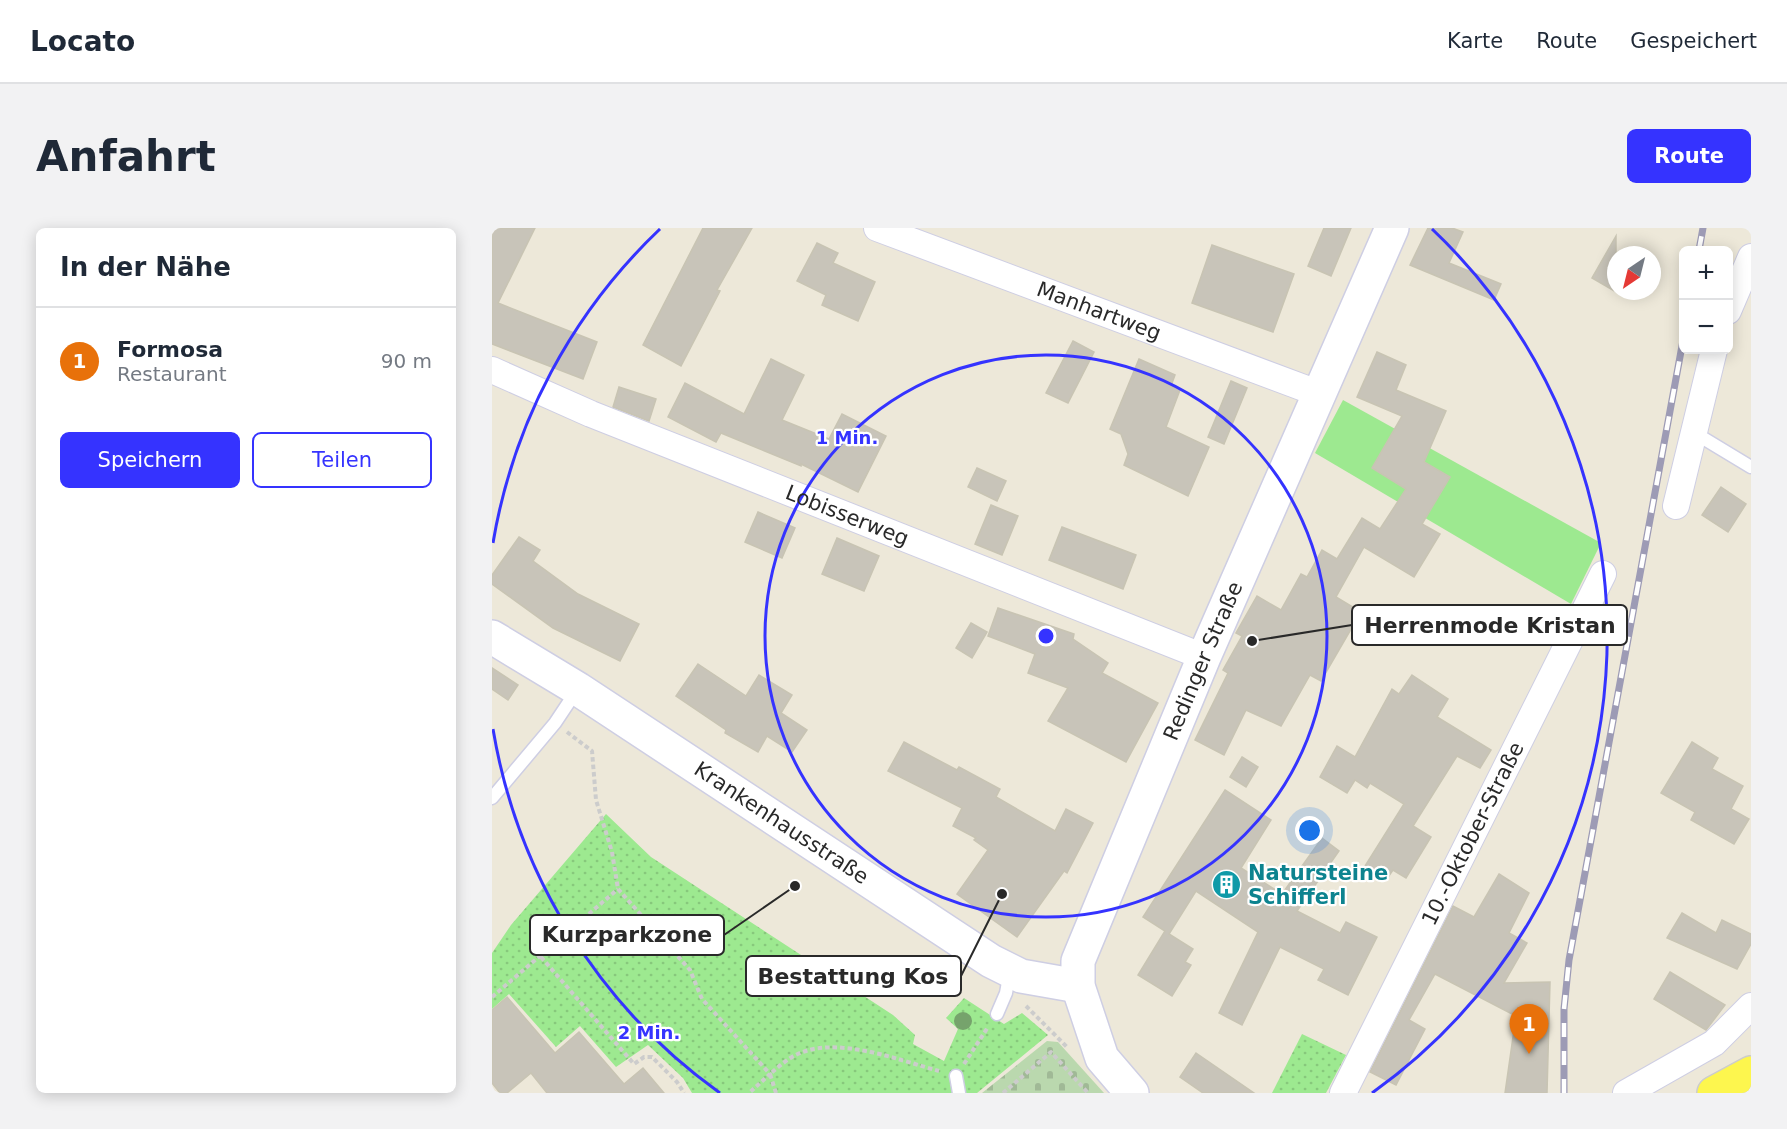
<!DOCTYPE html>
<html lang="de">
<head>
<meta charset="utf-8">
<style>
	body { margin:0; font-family:"DejaVu Sans",sans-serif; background:#f2f2f3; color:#1f2937 }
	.controls { position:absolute; right:18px; top:18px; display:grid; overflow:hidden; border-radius:9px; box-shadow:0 3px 15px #0003 }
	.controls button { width:54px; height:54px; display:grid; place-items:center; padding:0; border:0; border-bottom:2px solid #e0e1e3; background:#fff; color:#1f2937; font:30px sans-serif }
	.compass { position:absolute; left:1115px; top:18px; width:54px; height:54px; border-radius:50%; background:#fff; box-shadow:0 3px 15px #0003; rotate:215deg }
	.you { position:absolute; left:818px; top:603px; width:21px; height:21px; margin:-15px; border:4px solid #fff; border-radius:50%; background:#1a73e8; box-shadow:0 0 0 9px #1a73e833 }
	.badge { display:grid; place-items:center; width:39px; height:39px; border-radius:50%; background:#3533ff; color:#fff; font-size:20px; font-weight:700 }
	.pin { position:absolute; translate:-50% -50px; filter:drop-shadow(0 2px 3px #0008) }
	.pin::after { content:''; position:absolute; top:32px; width:21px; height:18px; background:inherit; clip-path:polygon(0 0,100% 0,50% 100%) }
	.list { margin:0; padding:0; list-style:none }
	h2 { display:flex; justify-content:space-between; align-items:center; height:78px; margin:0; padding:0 24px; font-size:26px }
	h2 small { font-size:20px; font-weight:400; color:#747a83 }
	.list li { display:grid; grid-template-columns:39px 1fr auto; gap:18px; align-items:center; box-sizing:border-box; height:108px; padding:0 24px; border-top:2px solid #e0e1e3 }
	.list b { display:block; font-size:22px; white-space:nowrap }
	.list p { margin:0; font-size:20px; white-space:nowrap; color:#747a83 }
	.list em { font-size:20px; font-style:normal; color:#747a83 }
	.actions { display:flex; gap:12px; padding:18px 24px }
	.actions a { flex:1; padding:14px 0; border:2px solid #3533ff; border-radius:9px; text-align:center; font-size:21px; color:#3533ff }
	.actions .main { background:#3533ff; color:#fff }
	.map { position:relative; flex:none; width:1259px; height:865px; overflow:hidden; border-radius:9px }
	header { display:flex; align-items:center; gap:36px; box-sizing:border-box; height:84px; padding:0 30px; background:#fff; border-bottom:2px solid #e0e1e3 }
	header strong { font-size:28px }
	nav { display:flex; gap:33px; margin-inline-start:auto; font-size:21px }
	.intro { display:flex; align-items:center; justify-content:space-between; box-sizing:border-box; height:144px; padding:0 36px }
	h1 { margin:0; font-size:42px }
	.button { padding:15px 27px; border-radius:9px; background:#3533ff; color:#fff; font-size:21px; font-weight:700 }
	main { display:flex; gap:36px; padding:0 36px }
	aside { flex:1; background:#fff; border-radius:9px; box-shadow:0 3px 15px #0003 }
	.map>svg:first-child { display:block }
</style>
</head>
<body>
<header>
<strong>Locato</strong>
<nav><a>Karte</a><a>Route</a><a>Gespeichert</a></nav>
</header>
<div class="intro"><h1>Anfahrt</h1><a class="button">Route</a></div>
<main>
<aside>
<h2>In der Nähe<small></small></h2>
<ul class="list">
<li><span class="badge" style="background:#e8710a">1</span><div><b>Formosa</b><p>Restaurant</p></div><em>90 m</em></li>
</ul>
<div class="actions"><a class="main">Speichern</a><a>Teilen</a></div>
</aside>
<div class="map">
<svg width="1259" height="865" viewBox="0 0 1259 865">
	<defs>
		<pattern id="grass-dots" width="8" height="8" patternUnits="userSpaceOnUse" patternTransform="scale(1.5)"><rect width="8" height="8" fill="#9de990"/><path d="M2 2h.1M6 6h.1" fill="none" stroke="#87c87c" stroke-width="1.8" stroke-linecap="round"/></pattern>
		<pattern id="cemetery-stones" width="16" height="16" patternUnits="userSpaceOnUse" patternTransform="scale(1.5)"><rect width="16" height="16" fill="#bad8ae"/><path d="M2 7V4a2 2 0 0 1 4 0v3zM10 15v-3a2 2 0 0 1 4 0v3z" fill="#a0b996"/></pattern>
	</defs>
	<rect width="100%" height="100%" fill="#ede8d9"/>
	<!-- grass -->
	<g fill="url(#grass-dots)">
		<path d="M114 586 159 629 401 787 423 807 421 816 452 833 466 801 454 790 472 770 512 796 530 785 556 807 485 865H200L191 850 156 817 124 839 88 798 64 819 17 766 0 781V725L19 697Z"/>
		<path d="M810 806 854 827 834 865H780Z"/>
	</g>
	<!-- cemetery -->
	<path fill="url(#cemetery-stones)" d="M555 813 566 814 612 865H490Z"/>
	<!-- garden -->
	<path fill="#9de990" d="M851 172 1109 315 1079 376 823 225Z"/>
	<!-- building -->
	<g fill="#c8c4b9" stroke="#c8c4b3" stroke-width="1.5">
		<path d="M0 0H43L6 75 105 114 91 151 0 116Z"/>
		<path d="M211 0H260L225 62 228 63 189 138 151 117Z"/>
		<path d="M832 0H859L839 48 816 38Z"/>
		<path d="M936 0H960L971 4 957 35 1009 56 1002 72 918 37Z"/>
		<path d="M1124 8V64L1100 50Z"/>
		<path d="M325 15 346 25 341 35 383 54 366 93 330 77 334 67 305 53Z"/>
		<path d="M720 17 802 46 781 104 700 75Z"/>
		<path d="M581 113 602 124 576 175 554 165Z"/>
		<path d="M885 124 914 137 904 162 954 183 932 234 958 249 930 296 948 306 922 349 872 319 844 369 869 384 829 453 818 447 789 498 754 482 732 527 703 512 736 445 731 442 750 408 744 405 765 368 789 382 809 346 815 349 830 322 845 331 870 290 888 301 914 261 880 240 910 188 865 169Z"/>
		<path d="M279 131 312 147 290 192 337 211 350 186 394 208 366 264 309 236V238L229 205 224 214 176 189 193 155 252 186Z"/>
		<path d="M647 131 683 147 679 158 688 162 674 199 717 219 696 268 632 237 636 226 629 206 618 201Z"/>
		<path d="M739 153 755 160 732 216 716 209Z"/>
		<path d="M127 159 164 171 157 193 121 179Z"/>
		<path d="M485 240 514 253 505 273 476 259Z"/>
		<path d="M1229 259 1254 276 1236 304 1210 287Z"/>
		<path d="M499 277 526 288 510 327 483 316Z"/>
		<path d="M266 284 303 300 290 330 253 314Z"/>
		<path d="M570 299 644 327 631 361 557 332Z"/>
		<path d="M27 309 48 322 41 333 86 366 147 396 128 433 61 400 0 356V347Z"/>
		<path d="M345 310 387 328 372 363 330 346Z"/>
		<path d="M506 380 582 406 581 411 616 435 610 445 666 475 634 534 556 493 576 460 536 445 543 426 496 408Z"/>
		<path d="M479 395 495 404 480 430 464 420Z"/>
		<path d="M206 436 254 468 267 447 300 467 289 485 315 502 300 524 275 508 266 524 233 505 234 502 184 468Z"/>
		<path d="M0 440 26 457 16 472 0 461Z"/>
		<path d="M920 447 956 471 945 489 999 522 988 540 965 528 921 598 939 609 914 650 901 642 894 652 873 638 912 576 878 555 875 560 863 552 855 565 828 549 845 518 863 529 900 461 907 466Z"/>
		<path d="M412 514 465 542 467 539 508 561 504 569 563 603 574 581 601 595 575 645 572 643 525 709 465 666 496 622 482 612 484 610 461 598 470 580 396 543Z"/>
		<path d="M1200 514 1226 530 1220 541 1251 558 1239 581 1257 591 1242 616 1199 592 1203 584 1169 565Z"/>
		<path d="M750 529 766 539 754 559 738 549Z"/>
		<path d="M733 562 779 592 749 640 790 666 830 610 847 623 805 683 848 705 854 694 885 709 856 767 826 752 832 741 788 719 750 797 727 785 766 704 704 663 677 706 701 721 693 734 699 737 680 768 646 747 673 703 651 689Z"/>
		<path d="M1007 646 1037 665 1017 705 1035 715 1012 755 1058 754 1055 865H1013L1024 788 943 746 917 792 933 801 904 857 878 844 961 678 982 689Z"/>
		<path d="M1190 685 1224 705 1230 692 1259 706V716L1245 741 1175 710Z"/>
		<path d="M1178 744 1233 777 1214 802 1162 771Z"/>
		<path d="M15 769 63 825 87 804 132 856 151 840 172 865H55L39 845 15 865H8L0 855V782Z"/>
		<path d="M704 825 762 865H711L688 849Z"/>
	</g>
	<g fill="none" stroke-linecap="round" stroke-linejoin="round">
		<defs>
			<g id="lane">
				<path d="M1201 204 1259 239"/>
				<path d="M0 570 63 495 85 462"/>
				<path d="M505 786 514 765 518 743"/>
				<path d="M464 848 467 865"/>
			</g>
			<g id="street">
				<path id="s1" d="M385 0 828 166"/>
				<path d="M1236 83 1259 29"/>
				<path id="s2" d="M0 142 99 186 712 429"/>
				<path d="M1184 278 1222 122"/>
				<path id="s3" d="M851 865 1111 346"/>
				<path d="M1134 865 1222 815 1259 778"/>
			</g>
			<g id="secondary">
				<path id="s4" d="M0 409 86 461 499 733 529 748 586 758"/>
				<path id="s5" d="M640 865 610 830 586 758V733L712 429 900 0"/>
			</g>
			<path id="primary" d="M1222 865 1259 845"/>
		</defs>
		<!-- lane casing -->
		<use href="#lane" stroke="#cecee3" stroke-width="15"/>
		<!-- street casing -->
		<use href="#street" stroke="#cecee3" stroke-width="28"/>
		<!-- secondary casing -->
		<use href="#secondary" stroke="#cecee3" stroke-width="36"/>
		<!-- primary casing -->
		<use href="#primary" stroke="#ccc" stroke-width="36"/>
		<!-- path -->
		<g stroke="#ccc" stroke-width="4" stroke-dasharray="4.5 3" stroke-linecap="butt">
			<path d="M75 504 100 523 104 572 120 624 126 661 198 742 210 771 278 846 257 865"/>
			<path d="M49 729 142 836 152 829H160L185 854 192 865"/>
			<path d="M0 769 126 661"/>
			<path d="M534 778 575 819"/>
			<path d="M472 836 496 799"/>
			<path d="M284 865 278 846C285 840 292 834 300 829 340 805 406 832 447 843"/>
			<path d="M511 865 559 824 596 865"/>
		</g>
		<!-- lane -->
		<use href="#lane" stroke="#fff" stroke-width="12"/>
		<!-- street -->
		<use href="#street" stroke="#fff" stroke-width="26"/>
		<!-- secondary -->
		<use href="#secondary" stroke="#fff" stroke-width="33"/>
		<!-- primary -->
		<use href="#primary" stroke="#fdf64e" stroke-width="33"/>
		<defs>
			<g id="rail">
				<path d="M1207 22 1211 0"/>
				<path d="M1072 865V781L1077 732 1192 107"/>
			</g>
		</defs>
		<!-- rail casing -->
		<use href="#rail" stroke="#9d9bb5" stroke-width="7"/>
		<!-- rail -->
		<use href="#rail" stroke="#fff" stroke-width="4.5" stroke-dasharray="14" stroke-linecap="butt"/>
	</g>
	<!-- trees -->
	<circle fill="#76a36c" cx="471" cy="793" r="9"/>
	<!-- distance rings -->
	<g fill="none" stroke="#3533ff" stroke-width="3">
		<circle cx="554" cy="408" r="281"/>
		<path d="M228 865A561 561 0 0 1 1 501M1 315A561 561 0 0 1 168 1M940 1A561 561 0 0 1 880 865"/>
	</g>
	<!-- icons -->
	<defs>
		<symbol id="building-disc" viewBox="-11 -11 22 22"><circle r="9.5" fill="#0f9aa8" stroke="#fff"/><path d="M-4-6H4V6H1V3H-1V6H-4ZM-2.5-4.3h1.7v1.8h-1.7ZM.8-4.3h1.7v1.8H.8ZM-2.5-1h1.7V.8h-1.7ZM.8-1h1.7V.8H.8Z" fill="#fff"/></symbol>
	</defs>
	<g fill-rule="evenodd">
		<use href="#building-disc" x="718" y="640" width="33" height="33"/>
	</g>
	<g text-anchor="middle" stroke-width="4.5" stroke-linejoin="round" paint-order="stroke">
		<!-- street labels -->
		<g font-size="21" fill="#292929" stroke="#fff">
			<text dy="7" stroke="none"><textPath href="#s1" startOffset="237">Manhartweg</textPath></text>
			<text dy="7" stroke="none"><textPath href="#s2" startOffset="384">Lobisserweg</textPath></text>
			<text dy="7" stroke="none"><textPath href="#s5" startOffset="472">Redinger Straße</textPath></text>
			<text dy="7" stroke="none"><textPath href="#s4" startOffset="344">Krankenhausstraße</textPath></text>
			<text dy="7" stroke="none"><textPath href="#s3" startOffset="290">10.-Oktober-Straße</textPath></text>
		</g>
		<!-- culture labels -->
		<g font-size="21" font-weight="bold" fill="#0d838f" stroke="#fff" text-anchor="start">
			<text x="756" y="652">Natursteine<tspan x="756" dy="24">Schifferl</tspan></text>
		</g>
	</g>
	<circle cx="554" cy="408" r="9" fill="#3533ff" stroke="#fff" stroke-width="3"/>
	<g font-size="18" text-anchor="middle" font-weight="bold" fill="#3533ff" stroke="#fff" stroke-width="4.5" stroke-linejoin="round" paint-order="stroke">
		<text x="355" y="216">1 Min.</text>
		<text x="157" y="811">2 Min.</text>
	</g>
	<!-- callouts -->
	<path fill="none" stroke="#292929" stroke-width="2" d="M760 413L860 397M303 658L232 707M510 666L469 748"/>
	<g fill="#292929" stroke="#fff" stroke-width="2">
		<circle cx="760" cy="413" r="6"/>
		<circle cx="303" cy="658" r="6"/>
		<circle cx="510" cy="666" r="6"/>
	</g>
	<g fill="#fff" stroke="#292929" stroke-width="2">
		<rect x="860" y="377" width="275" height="40" rx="6"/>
		<rect x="38" y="687" width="194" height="40" rx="6"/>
		<rect x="254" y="728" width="215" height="40" rx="6"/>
	</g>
	<g font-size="22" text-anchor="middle" font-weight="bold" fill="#292929">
		<text x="998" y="405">Herrenmode Kristan</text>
		<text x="135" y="714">Kurzparkzone</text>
		<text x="361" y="756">Bestattung Kos</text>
	</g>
</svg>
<div class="controls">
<button>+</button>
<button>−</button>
</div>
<svg class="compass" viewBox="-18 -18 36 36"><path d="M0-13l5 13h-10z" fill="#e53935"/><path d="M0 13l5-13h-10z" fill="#747a83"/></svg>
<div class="you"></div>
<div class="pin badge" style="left:1037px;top:826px;background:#e8710a">1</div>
</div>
</main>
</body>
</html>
